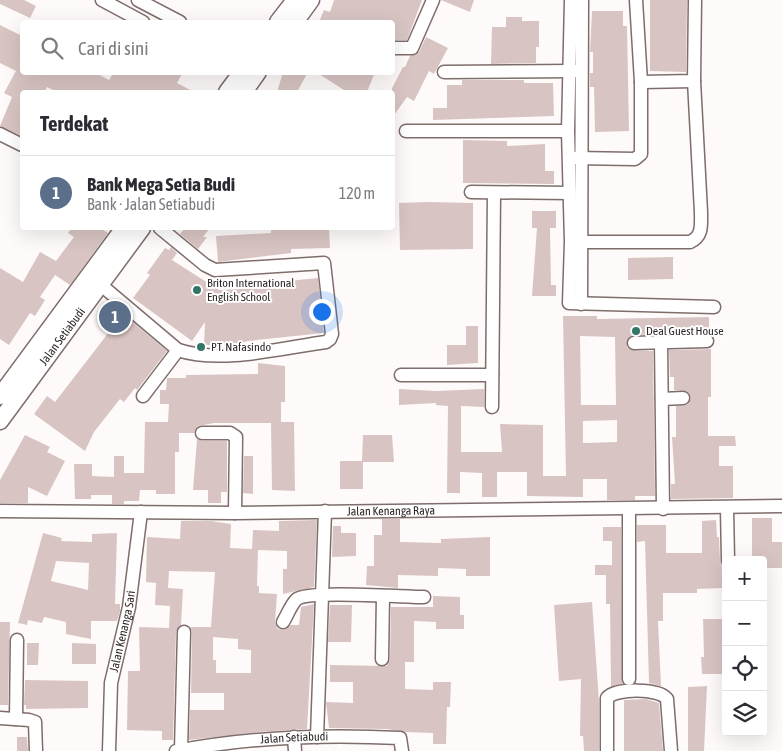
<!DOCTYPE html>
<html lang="id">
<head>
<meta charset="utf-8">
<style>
	body { margin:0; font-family:"Asap Condensed",sans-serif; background:#f2f2f3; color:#2b2b33 }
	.controls { position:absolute; right:15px; bottom:15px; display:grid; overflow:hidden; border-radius:5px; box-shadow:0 5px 20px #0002 }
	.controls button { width:45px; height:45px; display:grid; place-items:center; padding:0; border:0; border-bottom:1px solid #e1e1e2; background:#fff; color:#2b2b33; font:25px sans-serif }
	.you { position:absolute; left:321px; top:311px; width:18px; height:18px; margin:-12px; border:4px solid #fff; border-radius:50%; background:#1a73e8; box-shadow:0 0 0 8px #1a73e833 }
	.badge { display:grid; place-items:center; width:32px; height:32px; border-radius:50%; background:#b45309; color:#fff; font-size:16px; font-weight:700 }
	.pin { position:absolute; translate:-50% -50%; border:2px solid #fff; box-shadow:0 1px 5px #0006 }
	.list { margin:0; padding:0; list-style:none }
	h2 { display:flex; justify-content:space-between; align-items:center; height:65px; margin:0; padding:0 20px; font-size:21px }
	h2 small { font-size:16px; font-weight:400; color:#7c7c81 }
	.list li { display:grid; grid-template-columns:32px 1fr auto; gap:15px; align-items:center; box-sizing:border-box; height:75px; padding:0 20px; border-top:1px solid #e1e1e2 }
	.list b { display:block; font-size:19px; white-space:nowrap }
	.list p { margin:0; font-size:16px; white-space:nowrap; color:#7c7c81 }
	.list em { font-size:16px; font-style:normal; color:#7c7c81 }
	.icon { flex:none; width:28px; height:28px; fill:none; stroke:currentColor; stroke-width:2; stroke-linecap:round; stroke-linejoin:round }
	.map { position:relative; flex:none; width:782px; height:751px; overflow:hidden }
	.search { position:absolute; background:#fff; box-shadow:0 5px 20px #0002; left:20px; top:20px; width:375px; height:55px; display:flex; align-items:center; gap:12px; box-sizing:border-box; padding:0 18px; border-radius:5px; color:#7c7c81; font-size:19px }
	.panel { position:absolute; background:#fff; box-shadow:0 5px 20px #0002; left:20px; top:90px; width:375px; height:140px; border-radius:5px }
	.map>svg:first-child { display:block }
</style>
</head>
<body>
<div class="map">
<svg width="782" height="751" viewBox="0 0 782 751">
	<rect width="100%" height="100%" fill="#fefaf9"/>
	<!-- building -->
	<g fill="#d8c5c3" fill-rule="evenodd">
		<path d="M0 0H24L36 6 30 18 0 4Z"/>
		<path d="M334 0H422L407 40H392V22H319L324 10 330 12Z"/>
		<path d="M441 0H474L470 12Z"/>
		<path d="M650 0H687L686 72 650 71Z"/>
		<path d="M592 11H623V26H627L629 131 595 132 594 87H590V73H593V52H590Z"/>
		<path d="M506 17H522V21H539V47H536V63L491 64 492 27H506Z"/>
		<path d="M0 25 22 36V72H94L109 80 114 72H183L177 83 194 92H57L47 87 44 92H22V136L0 126 12 97 4 93 16 71 0 63Z"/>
		<path d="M426 37 448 48 434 74 429 71 414 101 407 97 392 118V88L403 67H405L410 56 419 52Z"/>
		<path d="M283 72H308L297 92H277Z"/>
		<path d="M316 72H375L367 92H347Z"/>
		<path d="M462 80H524V83H553L554 116 433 120V108H447V85H462Z"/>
		<path d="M463 140 507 141V146L545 144V171H554V184L463 183Z"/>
		<path d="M428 202 473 203V249L400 250 399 203Z"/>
		<path d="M532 211H556V228H550L551 285H556V296H532L537 228H532Z"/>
		<path d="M72 228H100L108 233 70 285 55 275 40 297 45 300 35 316 30 313 9 345 0 339V268L23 282 40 252 56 261 74 237 68 233Z"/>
		<path d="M185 228H210L203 237H207L198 249 180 234Z"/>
		<path d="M271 228H329L330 248 291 249V253L218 262 216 236 271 233Z"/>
		<path d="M171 247 177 253 172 260 219 290 264 288V285L279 284 278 282 318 278 324 333 248 341 232 345H204L205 322 192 341 133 298 150 275 147 273 165 248 169 250Z"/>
		<path d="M673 257V279L628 280V258Z"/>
		<path d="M123 314 167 351 137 390 135 388 124 402 120 399 94 432 85 451 34 414 47 396 55 402Z"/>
		<path d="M563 316H597V319L709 317V333L634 335 627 340V347L631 350 653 351 655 496H635V500H607V479H583V497L527 496V472H497V497H482V473L460 472V493H447L448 406 436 405V403L399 405V389L436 391 484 389V407L461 406V452H502L500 424 543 425V476H566ZM580 336 615 337 616 405H581ZM617 420V442L583 443V421Z"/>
		<path d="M466 326H478V363L447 365V345H466Z"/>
		<path d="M711 349V397H708V436H735L736 446H719V466H733V498L671 499V484H675L672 437H676V406L687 405 691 398 686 391 674 390V377H670L669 350Z"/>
		<path d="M258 363 285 366V402H281V422H294L295 491 272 490 271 423H214L198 426 194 433H179V452H175V494H156V490H140L139 501H124V504H112V495H91V499H75L74 464H92V476L114 477V456H124V473H144L145 422H168L169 404H160V390H166L167 378H186V375L258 374Z"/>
		<path d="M25 435 50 447 47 452 65 461 47 496 28 487V503H0V480Z"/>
		<path d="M363 435H392L394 462H363V489H340V461H362Z"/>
		<path d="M197 439 202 441H227V492H221V503H208V490H193Z"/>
		<path d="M244 456H253V494L243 493Z"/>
		<path d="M752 518H772V542H782V568H763V557H752Z"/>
		<path d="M382 519H400V542L441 543V539L490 537V576H466V569L438 568V576L398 575V588L366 585 367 566H374V535H382Z"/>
		<path d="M317 520 314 587 283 594V569H287V551L258 550 257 586H259V593L277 594 275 622 278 629 283 630 291 625H299L301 607 314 604 307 729 259 732 189 740 190 710H224V693H191L192 632 190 627H211L215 572 169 571 168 588 183 589 181 625 176 632 173 740H162V731L127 730 128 671H140L139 627 169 628 170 606 155 605 156 583 146 582 147 537 180 539 181 521H211L231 524 230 548 252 549 253 530 279 531V521ZM213 637 238 639V649L251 650V673H216V660H213Z"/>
		<path d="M716 520 717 537H719L720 560 722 566 723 588 697 589V593H663V621H658L661 686 649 683 645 541 637 542V525H666V553H702V521Z"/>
		<path d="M333 526H341V533H356V556L332 557Z"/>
		<path d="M603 527H621L622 684 611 687 610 604H606V575H595V565H612V541H603Z"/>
		<path d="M43 533 62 538 61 541 92 542V534L117 533 115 604H120V611L117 621H91V639L66 634V622L44 617 42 623 28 620 27 625 18 623ZM56 561 89 563 88 590 51 581Z"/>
		<path d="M433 596 460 597V615H464V629H436V622L414 621V662H405V689L433 690V682H451L450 707H447L446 744H433V733L406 732 387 729 329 728 326 702 353 703V682H330V665L387 666 390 659 391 607H433Z"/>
		<path d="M592 602 599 702V751H584L583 736H580L581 679 559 681 554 605Z"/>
		<path d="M330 605H352L351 642H328Z"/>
		<path d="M703 619H726V674H702L701 657H704Z"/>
		<path d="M0 622H10L8 705H0Z"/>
		<path d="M27 643H39L38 665H27Z"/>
		<path d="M72 643 96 644V664H72Z"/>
		<path d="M25 680 88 681V708L26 709V705H24Z"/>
		<path d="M707 686 704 751H688V687Z"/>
		<path d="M646 699 659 703 663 751H624V700Z"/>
		<path d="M17 737H27L28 751H17Z"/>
	</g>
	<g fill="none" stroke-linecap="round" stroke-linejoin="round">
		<defs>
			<g id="minor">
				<path d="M102 0 143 22"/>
				<path d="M138 0 180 22"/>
				<path d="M571 0 568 131 571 242 569 303 714 307"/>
				<path d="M392 48H412L433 0"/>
				<path d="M444 72 576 71"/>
				<path d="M641 82 694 81 695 0"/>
				<path d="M406 131H568"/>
				<path d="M0 134 22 145"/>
				<path d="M574 158 635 159 641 154V82L636 0"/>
				<path d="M471 192 570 193"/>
				<path d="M573 242H690C703 236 701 225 701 212L694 81"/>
				<path d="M101 285 178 350C221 364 282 348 326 342L330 339 332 334 324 263 215 270 205 265 160 228"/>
				<path d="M581 304 582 0"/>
				<path d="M661 342 663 509"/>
				<path d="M634 343 707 341"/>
				<path d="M401 375H492"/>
				<path d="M143 396 178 350"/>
				<path d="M662 399 683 398"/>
				<path d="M492 407 494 193"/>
				<path d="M202 433H230L236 437 235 513"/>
				<path d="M727 508 728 560"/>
				<path d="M629 509V679"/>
				<path id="s1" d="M0 511 235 513 782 506"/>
				<path d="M283 622C287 616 291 604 297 599 309 590 404 597 424 597"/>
				<path d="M382 659 383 596"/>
				<path d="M0 718 29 720 35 722 36 751"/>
				<path d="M16 719 17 640"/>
				<path d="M294 737 295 751"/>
				<path d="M317 737 325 511"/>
				<path d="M181 750 184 632"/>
				<path id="s2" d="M109 751 111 683 129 607 141 512"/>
				<path id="s3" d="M176 751C250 737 325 734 400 738L402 751"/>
				<path d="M607 751V698C616 688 659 688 667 699L671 751"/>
			</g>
			<g id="major">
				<path d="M278 22 295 0"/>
				<path d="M295 22 311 0"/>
				<path d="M227 92 242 72"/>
				<path d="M244 92 258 72"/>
				<path d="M0 396 124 228"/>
				<path id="s4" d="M0 421 142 228"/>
			</g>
		</defs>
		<!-- minor casing -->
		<use href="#minor" stroke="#7e6d6b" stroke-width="15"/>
		<!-- major casing -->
		<use href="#major" stroke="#7e6d6b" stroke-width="19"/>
		<!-- minor -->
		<use href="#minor" stroke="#fff" stroke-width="12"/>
		<!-- major -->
		<use href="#major" stroke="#fff" stroke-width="16"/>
	</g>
	<!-- markers -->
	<g fill="#337668" stroke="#fff" stroke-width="2">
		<circle cx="197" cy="290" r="5"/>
		<circle cx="636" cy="331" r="5"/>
		<circle cx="201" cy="347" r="5"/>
	</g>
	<g text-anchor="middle" stroke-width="4" stroke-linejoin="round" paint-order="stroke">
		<!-- poi labels -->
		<g font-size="12" fill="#302828" stroke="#fff" text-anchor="start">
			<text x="207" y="287">Briton International<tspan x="207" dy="14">English School</tspan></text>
			<text x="646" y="335">Deal Guest House</text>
			<text x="211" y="351">PT. Nafasindo</text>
		</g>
		<!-- street labels -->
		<g font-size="12" fill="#302828" stroke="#fff">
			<text dy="4" stroke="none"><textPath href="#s4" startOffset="105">Jalan Setiabudi</textPath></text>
			<text dy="4" stroke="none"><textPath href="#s1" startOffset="391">Jalan Kenanga Raya</textPath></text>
			<text dy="4" stroke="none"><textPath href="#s2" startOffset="121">Jalan Kenanga Sari</textPath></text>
			<text dy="4" stroke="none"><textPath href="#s3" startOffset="119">Jalan Setiabudi</textPath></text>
		</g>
	</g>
</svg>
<div class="controls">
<button>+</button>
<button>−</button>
<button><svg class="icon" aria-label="locate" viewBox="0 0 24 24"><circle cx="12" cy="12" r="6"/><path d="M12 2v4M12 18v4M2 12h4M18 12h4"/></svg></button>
<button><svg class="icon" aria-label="layers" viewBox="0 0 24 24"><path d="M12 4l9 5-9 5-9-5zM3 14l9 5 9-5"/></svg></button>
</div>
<div class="you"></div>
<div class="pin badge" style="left:115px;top:317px;background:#5c6f8a">1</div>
<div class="search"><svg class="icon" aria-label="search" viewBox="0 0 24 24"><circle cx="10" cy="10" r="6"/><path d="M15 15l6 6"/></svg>Cari di sini</div>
<section class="panel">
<h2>Terdekat<small></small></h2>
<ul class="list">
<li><span class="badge" style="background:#5c6f8a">1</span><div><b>Bank Mega Setia Budi</b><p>Bank · Jalan Setiabudi</p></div><em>120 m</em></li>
</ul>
</section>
</div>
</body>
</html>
